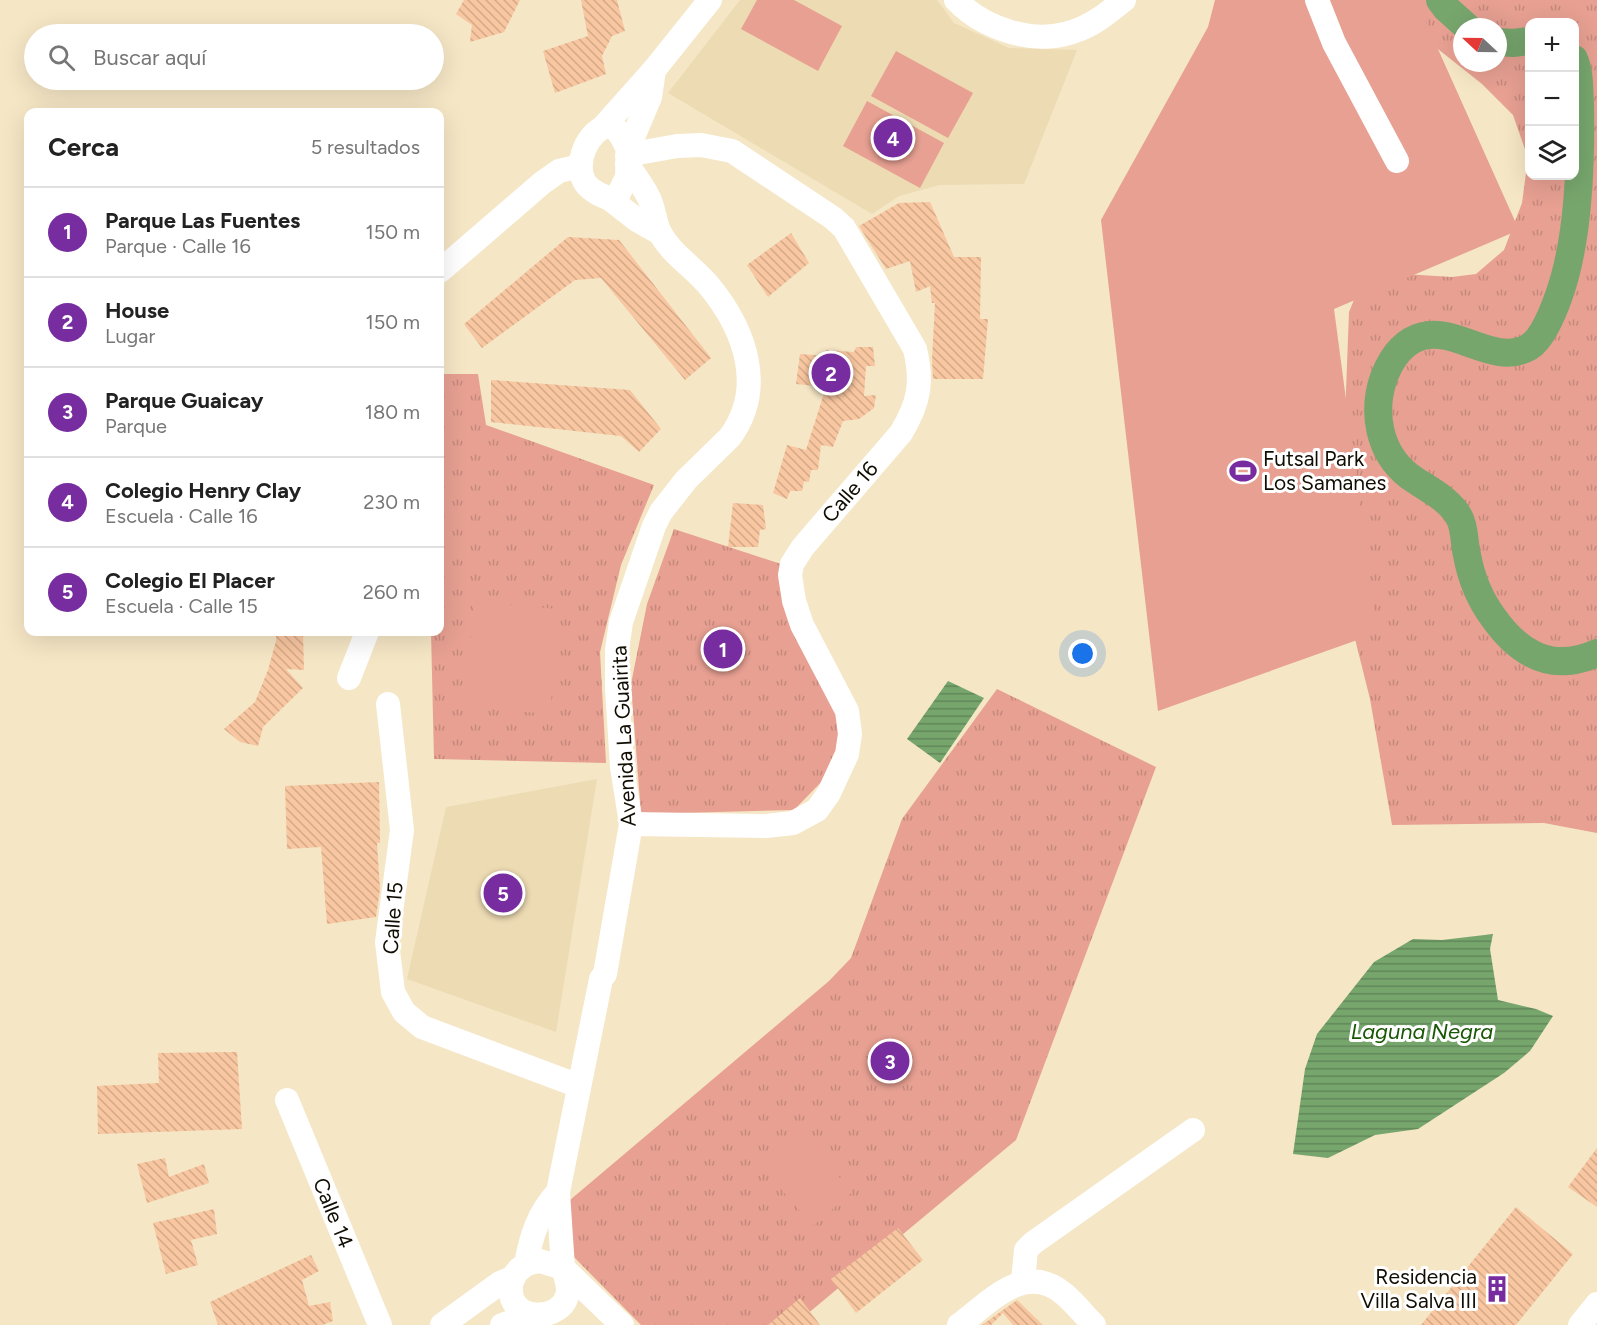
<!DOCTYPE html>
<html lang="es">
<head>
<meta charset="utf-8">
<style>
	body { margin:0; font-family:Figtree,sans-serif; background:#f2f2f2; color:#222 }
	.controls { position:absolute; right:18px; top:18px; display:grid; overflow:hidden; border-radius:12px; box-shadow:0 6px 24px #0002 }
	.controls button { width:54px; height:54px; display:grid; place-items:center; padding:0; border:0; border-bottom:2px solid #e0e0e0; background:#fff; color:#222; font:30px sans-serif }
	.compass { position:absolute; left:1453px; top:18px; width:54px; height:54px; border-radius:50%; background:#fff; box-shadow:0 6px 24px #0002; rotate:292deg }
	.you { position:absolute; left:1083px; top:654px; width:21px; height:21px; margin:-15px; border:4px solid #fff; border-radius:50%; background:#1a73e8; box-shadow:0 0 0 9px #1a73e833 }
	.badge { display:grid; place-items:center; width:39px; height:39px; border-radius:50%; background:#772da0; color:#fff; font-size:20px; font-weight:700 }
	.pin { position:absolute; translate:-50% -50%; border:3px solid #fff; box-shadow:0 2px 6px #0006 }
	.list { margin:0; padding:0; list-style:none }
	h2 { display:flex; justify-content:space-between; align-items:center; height:78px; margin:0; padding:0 24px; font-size:26px }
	h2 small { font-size:20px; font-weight:400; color:#767676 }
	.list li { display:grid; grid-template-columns:39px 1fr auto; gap:18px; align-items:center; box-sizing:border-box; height:90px; padding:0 24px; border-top:2px solid #e0e0e0 }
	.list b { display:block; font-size:22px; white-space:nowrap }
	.list p { margin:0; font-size:20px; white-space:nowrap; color:#767676 }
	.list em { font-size:20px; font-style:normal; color:#767676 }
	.icon { flex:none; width:33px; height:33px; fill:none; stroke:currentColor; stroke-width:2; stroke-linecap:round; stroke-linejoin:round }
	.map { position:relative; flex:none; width:1597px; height:1325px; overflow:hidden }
	.search { position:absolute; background:#fff; box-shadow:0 6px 24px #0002; left:24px; top:24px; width:420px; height:66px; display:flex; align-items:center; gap:15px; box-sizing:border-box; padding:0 21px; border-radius:33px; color:#767676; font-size:22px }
	.panel { position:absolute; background:#fff; box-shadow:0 6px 24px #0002; left:24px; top:108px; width:420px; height:528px; border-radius:12px }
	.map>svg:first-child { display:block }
</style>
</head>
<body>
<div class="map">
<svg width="1597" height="1325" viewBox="0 0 1597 1325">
	<defs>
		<pattern id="grass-tufts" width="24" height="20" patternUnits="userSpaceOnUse" patternTransform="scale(1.5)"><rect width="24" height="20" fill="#e7a092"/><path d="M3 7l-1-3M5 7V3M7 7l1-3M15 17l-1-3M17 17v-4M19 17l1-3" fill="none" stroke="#c5897c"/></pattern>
		<pattern id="water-rules" width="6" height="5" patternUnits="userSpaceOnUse" patternTransform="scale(1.5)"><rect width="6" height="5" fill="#77a66d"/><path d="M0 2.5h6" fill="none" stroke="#608657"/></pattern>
		<pattern id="building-back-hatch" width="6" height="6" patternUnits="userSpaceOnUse" patternTransform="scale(1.5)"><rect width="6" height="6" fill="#f8c6a0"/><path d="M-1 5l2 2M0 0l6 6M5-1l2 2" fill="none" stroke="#d4a988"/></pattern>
	</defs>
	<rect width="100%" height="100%" fill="#f5e6c5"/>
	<!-- built -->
	<g fill="#eddbb3">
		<path d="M740 0H937L954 23 1009 48 1077 50 1024 184 940 185 899 196 872 214 668 93Z"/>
		<path d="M597 779 556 1032 407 979 446 807Z"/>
	</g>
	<!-- grass -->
	<g fill="url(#grass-tufts)" fill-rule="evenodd">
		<path d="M1388 0H1597V833L1544 823 1392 825 1370 699 1339 575 1349 312 1356 295 1404 274 1452 277 1476 274 1504 250 1522 203 1528 158 1513 115 1482 84 1400 19ZM1530 22H1574V176H1530ZM1462 27H1498V63H1462Z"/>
		<path d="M440 374H478L486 425 654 485 621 565 600 652 606 763 434 759 431 632H440Z"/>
		<path d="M674 529 781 564 831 694 842 734 830 773 794 810 641 814 631 684 647 604Z"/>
		<path d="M997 689 1156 767 1016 1140 794 1325H641L569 1252 570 1200 829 981 851 958 902 819Z"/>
	</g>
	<!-- pitch -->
	<g fill="#e7a092">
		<path d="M757 0H794L842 26 818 71 741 29Z"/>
		<path d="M1215 0H1416L1519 230 1334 309 1377 633 1158 711 1101 220 1208 27Z"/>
		<path d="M896 51 973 93 948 138 871 96Z"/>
		<path d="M867 101 944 143 920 188 843 146Z"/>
		<path d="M474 602 559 609 550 714 465 707Z"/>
		<path d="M799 1130 852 1192 813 1226 760 1165Z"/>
	</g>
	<!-- water -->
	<g fill="url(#water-rules)">
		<path d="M948 681 984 698 940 763 907 739Z"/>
		<path d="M1493 934 1490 949 1498 1000 1536 1009 1553 1016 1530 1051 1504 1073 1418 1129 1375 1135 1328 1158 1293 1154 1305 1069 1317 1034 1374 962 1413 939 1442 940Z"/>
	</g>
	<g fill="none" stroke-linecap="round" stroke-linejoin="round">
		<!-- river -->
		<g stroke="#77a66d" stroke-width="28">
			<path d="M1440 0 1446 8 1467 27"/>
			<path d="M1498 42 1513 43 1530 41"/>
			<path d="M1574 59C1580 72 1579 90 1580 104 1581 158 1579 224 1565 276 1560 294 1546 337 1529 347 1494 367 1458 327 1423 336 1403 341 1391 359 1384 377 1372 411 1378 452 1409 476 1425 488 1451 499 1460 519 1465 529 1464 544 1467 555 1471 577 1479 598 1493 617 1519 654 1552 673 1597 653"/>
		</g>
	</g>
	<!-- building -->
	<g fill="url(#building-back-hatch)">
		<path d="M464 0H520L504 32 470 42 472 25 456 14Z"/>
		<path d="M581 0H617L625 31 612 36 602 56 606 74 555 93 543 51 588 36Z"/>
		<path d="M930 202 954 257H981L980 319H988L983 379H933L932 360 935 303H932L930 286 916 292 910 261 886 269 859 226 899 203Z"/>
		<path d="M791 233 809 263 768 297 747 265Z"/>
		<path d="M568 237 619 240 711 358 685 380 601 278 575 280 482 348 464 324Z"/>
		<path d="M856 347H873L875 366H866L864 396 876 395 874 408 859 419 843 421 833 447 821 445 818 470H811L809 482 804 481 802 491H790L787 499 773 493 787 445 806 450 826 387 796 384 800 354 825 356 826 350 854 352Z"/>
		<path d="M491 380 630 390 661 429 639 452 621 436 491 422Z"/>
		<path d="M733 503 763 505 766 529 760 530 758 547H728Z"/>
		<path d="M276 632H303L304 670 286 669 303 688 263 727 258 746 240 742 224 729 255 702 268 670 276 641Z"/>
		<path d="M379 782 380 843H377L380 889 376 917 327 924 321 847 287 849 285 786Z"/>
		<path d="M237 1052 242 1129 98 1134 97 1086 159 1083 158 1053Z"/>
		<path d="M1597 1148V1207L1568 1187Z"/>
		<path d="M165 1158 169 1177 204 1164 209 1183 147 1203 137 1164Z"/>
		<path d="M1516 1207 1573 1254 1516 1325H1421Z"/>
		<path d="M214 1209 217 1234 191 1240 198 1265 166 1274 153 1223Z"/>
		<path d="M898 1228 923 1260 856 1313 831 1279Z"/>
		<path d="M311 1255 319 1271 302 1280 309 1306 330 1302 333 1321 322 1325H218L210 1302Z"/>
		<path d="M800 1298 820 1325H768Z"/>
		<path d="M1017 1300 1043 1325H1013L1003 1313 991 1325H982Z"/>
	</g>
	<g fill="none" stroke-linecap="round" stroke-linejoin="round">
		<!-- minor -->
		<g stroke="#fff" stroke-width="24">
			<path d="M956 0C984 29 1033 45 1072 32 1092 26 1108 13 1124 0"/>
			<path d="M1317 0 1334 43 1397 161"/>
			<path d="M604 126 654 70 710 0"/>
			<path d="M628 149C623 140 620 130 610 125 588 129 572 165 586 184 591 191 601 195 610 199L618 195 627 177 628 149 650 97 654 70"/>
			<path d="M627 155 677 146 701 145 732 151 833 218 844 228 915 349C923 383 919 403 901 433L803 547 792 564 790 575 794 601 802 625 847 711 850 734 847 754 829 793 817 810 793 823 766 826 631 824"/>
			<path d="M610 199 637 220 660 233"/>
			<path d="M440 271 542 183 559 171 580 166"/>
			<path d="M349 678 367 632"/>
			<path d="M388 704 402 830 387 942 393 992 404 1012 422 1027 579 1086"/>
			<path d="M287 1100 380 1325"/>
			<path d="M540 1261 563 1268C565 1275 568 1283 568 1290 566 1325 501 1323 512 1281 516 1268 527 1262 540 1261Z"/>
			<path d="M526 1264C531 1237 538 1213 558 1192"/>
			<path d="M1023 1281 1026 1250 1033 1243 1193 1130"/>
			<path d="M442 1325 500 1283 514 1277"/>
			<path d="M502 1325 528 1316"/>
			<path d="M622 1325 563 1268 558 1192 601 979 605 974 631 824 622 767 617 689V650L621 622 654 526 661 512 686 480 730 437C766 388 745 330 710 287 695 268 672 255 660 233 655 223 654 209 649 198 643 186 635 175 627 164"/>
			<path d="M959 1325C990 1302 1025 1261 1064 1294 1075 1303 1084 1315 1094 1325"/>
			<path d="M1580 1325 1597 1304"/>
		</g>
	</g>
	<!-- icons -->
	<defs>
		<symbol id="stadium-bare" viewBox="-9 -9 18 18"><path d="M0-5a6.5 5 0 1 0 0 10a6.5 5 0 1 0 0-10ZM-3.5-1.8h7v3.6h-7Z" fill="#772da0" stroke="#fff" stroke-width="2.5" paint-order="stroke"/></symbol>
		<symbol id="building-bare" viewBox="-9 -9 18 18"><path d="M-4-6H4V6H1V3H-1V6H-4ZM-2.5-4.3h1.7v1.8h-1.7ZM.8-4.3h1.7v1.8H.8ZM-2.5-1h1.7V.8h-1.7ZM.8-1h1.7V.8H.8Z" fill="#772da0" stroke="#fff" stroke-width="2.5" paint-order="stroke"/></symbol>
	</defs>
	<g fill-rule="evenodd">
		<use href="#stadium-bare" x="1224" y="452" width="38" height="38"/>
		<use href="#building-bare" x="1478" y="1270" width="38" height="38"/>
	</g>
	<g text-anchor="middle" stroke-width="6" stroke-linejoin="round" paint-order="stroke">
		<!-- poi labels -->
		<g font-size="21" fill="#120d03" stroke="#fff" text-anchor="start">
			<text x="1263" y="466">Futsal Park<tspan x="1263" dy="24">Los Samanes</tspan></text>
			<text x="1477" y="1284" text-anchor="end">Residencia<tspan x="1477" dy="24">Villa Salva III</tspan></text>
		</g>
		<!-- street labels -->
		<g font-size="21" fill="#120d03" stroke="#fff">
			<text transform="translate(850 492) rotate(-49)" y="7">Calle 16</text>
			<text transform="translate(624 736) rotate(-93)" y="7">Avenida La Guairita</text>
			<text transform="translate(393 918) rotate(-86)" y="7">Calle 15</text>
			<text transform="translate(333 1213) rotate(68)" y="7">Calle 14</text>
		</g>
		<!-- water labels -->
		<g font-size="22" font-style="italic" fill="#185703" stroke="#fff">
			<text x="1422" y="1039">Laguna Negra</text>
		</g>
	</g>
</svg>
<div class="controls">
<button>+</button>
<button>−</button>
<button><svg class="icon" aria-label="layers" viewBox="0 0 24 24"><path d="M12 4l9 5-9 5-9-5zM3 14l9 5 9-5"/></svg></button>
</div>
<svg class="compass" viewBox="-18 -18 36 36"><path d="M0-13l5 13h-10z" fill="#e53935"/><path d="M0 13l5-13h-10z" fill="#767676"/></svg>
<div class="you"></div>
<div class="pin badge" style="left:723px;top:649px">1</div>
<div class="pin badge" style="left:831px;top:373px">2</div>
<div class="pin badge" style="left:890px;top:1061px">3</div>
<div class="pin badge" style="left:893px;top:138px">4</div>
<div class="pin badge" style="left:503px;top:893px">5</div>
<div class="search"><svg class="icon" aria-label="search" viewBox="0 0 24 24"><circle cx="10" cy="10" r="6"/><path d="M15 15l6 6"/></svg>Buscar aquí</div>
<section class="panel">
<h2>Cerca<small>5 resultados</small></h2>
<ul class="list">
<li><span class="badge">1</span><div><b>Parque Las Fuentes</b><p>Parque · Calle 16</p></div><em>150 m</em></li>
<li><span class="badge">2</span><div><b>House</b><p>Lugar</p></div><em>150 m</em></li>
<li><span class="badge">3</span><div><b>Parque Guaicay</b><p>Parque</p></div><em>180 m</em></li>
<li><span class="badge">4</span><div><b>Colegio Henry Clay</b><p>Escuela · Calle 16</p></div><em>230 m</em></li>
<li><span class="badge">5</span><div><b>Colegio El Placer</b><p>Escuela · Calle 15</p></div><em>260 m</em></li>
</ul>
</section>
</div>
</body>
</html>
